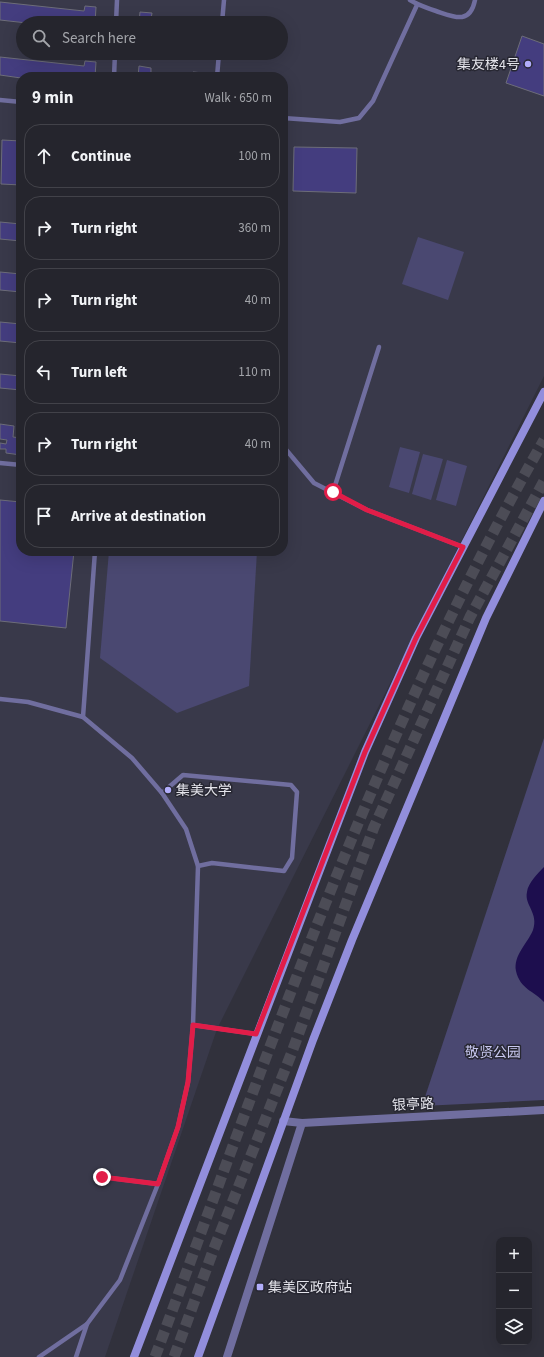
<!DOCTYPE html>
<html lang="en">
<head>
<meta charset="utf-8">
<style>
	body { margin:0; font-family:"Source Sans 3","Noto Sans SC",sans-serif; background:#2d2d35; color:#f1f3f6 }
	.controls { position:absolute; right:12px; bottom:12px; display:grid; overflow:hidden; border-radius:8px; box-shadow:0 4px 16px #0002 }
	.controls button { width:36px; height:36px; display:grid; place-items:center; padding:0; border:0; border-bottom:1px solid #424249; background:#25252d; color:#f1f3f6; font:20px sans-serif }
	.stop { position:absolute; width:12px; height:12px; margin:-9px; border:3px solid #e11d48; border-radius:50%; background:#fff }
	.stop.end { background:#e11d48; border-color:#fff; box-shadow:0 1px 4px #0008 }
	.list { margin:0; padding:0; list-style:none }
	h2 { display:flex; justify-content:space-between; align-items:center; height:52px; margin:0; padding:0 16px; font-size:17px }
	h2 small { font-size:13px; font-weight:400; color:#a3a5aa }
	.list li { display:grid; grid-template-columns:26px 1fr auto; gap:12px; align-items:center; box-sizing:border-box; height:64px; margin:0 8px 8px; padding:0 8px; border:1px solid #424249; border-radius:16px }
	.list b { display:block; font-size:15px; white-space:nowrap }
	.list em { font-size:13px; font-style:normal; color:#a3a5aa }
	.icon { flex:none; width:22px; height:22px; fill:none; stroke:currentColor; stroke-width:2; stroke-linecap:round; stroke-linejoin:round }
	.map { position:relative; flex:none; width:544px; height:1357px; overflow:hidden }
	.search { position:absolute; background:#25252d; box-shadow:0 4px 16px #0002; left:16px; top:16px; width:272px; height:44px; display:flex; align-items:center; gap:10px; box-sizing:border-box; padding:0 14px; border-radius:22px; color:#a3a5aa; font-size:15px }
	.panel { position:absolute; background:#25252d; box-shadow:0 4px 16px #0002; left:16px; top:72px; width:272px; height:484px; border-radius:16px }
	.map>svg:first-child { display:block }
</style>
</head>
<body>
<div class="map">
<svg width="544" height="1357" viewBox="0 0 544 1357">
	<rect width="100%" height="100%" fill="#31313c"/>
	<!-- built -->
	<path fill="#39394a" fill-rule="evenodd" d="M0 0H544V376L217 1029 105 1357H0ZM23 23H281V53H23ZM21 77H283V551H21Z"/>
	<!-- green -->
	<g fill="#4a4871">
		<path d="M418 237 464 252 448 300 402 284Z"/>
		<path d="M400 447 420 452 409 493 389 487Z"/>
		<path d="M423 454 443 459 431 500 412 494Z"/>
		<path d="M447 460 467 466 456 506 436 500Z"/>
		<path d="M109 551H257L249 686 177 713 100 658Z"/>
		<path d="M544 738V1100L422 1106Z"/>
	</g>
	<!-- water -->
	<path fill="#1d0e4e" d="M544 867V1002C534 991 520 989 516 971 513 955 528 943 533 930 539 913 524 905 527 892 528 883 538 873 544 867Z"/>
	<!-- building -->
	<g fill="#443d7f" stroke="#6d6d79">
		<path d="M0 2 84 11 85 6 96 7 95 23H27L0 20Z"/>
		<path d="M140 12 152 13 151 19 193 22V18L205 19V23H139Z"/>
		<path d="M522 36 544 44V96L506 83Z"/>
		<path d="M0 57 84 66 85 61 96 62 95 77 21 78 0 75Z"/>
		<path d="M139 66 151 68V74L190 77H138Z"/>
		<path d="M193 72 204 73V77H192Z"/>
		<path d="M2 140 21 141V185L1 184Z"/>
		<path d="M294 147 357 148 356 193 293 191Z"/>
		<path d="M0 222 21 224V241L0 239Z"/>
		<path d="M0 272 21 274V292L0 290Z"/>
		<path d="M0 322 21 324V343L0 341Z"/>
		<path d="M0 374 21 376V390L0 388Z"/>
		<path d="M0 424 14 426 13 437 21 438V455L6 453V449H0V443L6 444 7 440 0 439Z"/>
		<path d="M0 500 21 502V551H74L66 628 0 621Z"/>
	</g>
	<g fill="none" stroke-linecap="round" stroke-linejoin="round">
		<!-- trunk-tunnel -->
		<g stroke="#4c4c56" stroke-width="11" stroke-dasharray="11 5.5" stroke-linecap="butt">
			<path d="M155 1357C271 1046 378 729 544 440"/>
			<path d="M174 1357 213 1251 292 1052 374 827 470 617 544 481"/>
		</g>
		<!-- service -->
		<g stroke="#706e9f" stroke-width="4.5">
			<path d="M410 0C418 5 427 8 436 11 454 17 470 25 475 0"/>
			<path d="M116 23 117 0"/>
			<path d="M222 23 224 0"/>
			<path d="M114 77 115 53"/>
			<path d="M217 77 219 53"/>
			<path d="M0 100 21 102"/>
			<path d="M283 118 340 122 359 118 373 101 417 5"/>
			<path d="M283 446 314 483 367 510 463 547"/>
			<path d="M0 463 21 465"/>
			<path d="M333 492 379 347"/>
			<path d="M0 699 28 702 83 717 132 758 162 793 186 829 198 866 193 1025 188 1082 178 1127 158 1184 120 1280 87 1324 39 1357"/>
			<path d="M83 717 95 551"/>
			<path d="M162 793 183 775 291 785 297 792 292 858 284 871 212 863 198 866"/>
			<path d="M193 1025 256 1034"/>
			<path d="M102 1177 158 1184"/>
			<path d="M76 1357 87 1324"/>
		</g>
		<!-- minor -->
		<path stroke="#706e9f" stroke-width="8" d="M227 1357 302 1123"/>
		<!-- tertiary -->
		<path stroke="#706e9f" stroke-width="8" d="M283 1121 302 1123 544 1110"/>
		<!-- secondary -->
		<g stroke="#928edc" stroke-width="8">
			<path d="M134 1357 365 752 416 638 544 392"/>
			<path d="M198 1357 313 1040 352 940 486 618 544 501"/>
		</g>
	</g>
	<g fill="none" stroke-linecap="round" stroke-linejoin="round">
		<!-- route -->
		<path stroke="#e11d48" stroke-width="5" d="M102 1177 158 1184 178 1127 188 1082 193 1025 256 1034 365 752 416 638 463 547 367 510 333 492"/>
	</g>
	<!-- markers -->
	<g fill="#b1adfa" stroke="#272732" stroke-width="1.5">
		<circle cx="528" cy="64" r="4"/>
		<circle cx="168" cy="790" r="4"/>
		<rect x="256" y="1283" width="8" height="8" rx="2"/>
	</g>
	<g text-anchor="middle" stroke-width="3" stroke-linejoin="round" paint-order="stroke">
		<!-- poi labels -->
		<g font-size="14" fill="#e4e4eb" stroke="#272732" text-anchor="start">
			<text x="520" y="69" text-anchor="end">集友楼4号</text>
			<text x="176" y="795">集美大学</text>
			<text x="268" y="1292">集美区政府站</text>
		</g>
		<!-- park labels -->
		<g font-size="14" fill="#c7c7ef" stroke="#272732">
			<text x="493" y="1057">敬贤公园</text>
		</g>
		<!-- street labels -->
		<g font-size="14" fill="#e4e4eb" stroke="#272732">
			<text transform="translate(413 1104) rotate(-3)" y="5">银亭路</text>
		</g>
	</g>
</svg>
<div class="controls">
<button>+</button>
<button>−</button>
<button><svg class="icon" aria-label="layers" viewBox="0 0 24 24"><path d="M12 4l9 5-9 5-9-5zM3 14l9 5 9-5"/></svg></button>
</div>
<div class="stop" style="left:333px;top:492px"></div>
<div class="stop end" style="left:102px;top:1177px"></div>
<div class="search"><svg class="icon" aria-label="search" viewBox="0 0 24 24"><circle cx="10" cy="10" r="6"/><path d="M15 15l6 6"/></svg>Search here</div>
<section class="panel">
<h2>9 min<small>Walk · 650 m</small></h2>
<ul class="list">
<li><svg class="icon" aria-label="ahead" viewBox="0 0 24 24"><path d="M12 20V5M6 11l6-6 6 6"/></svg><div><b>Continue</b></div><em>100 m</em></li>
<li><svg class="icon" aria-label="right" viewBox="0 0 24 24"><path d="M7 20v-9h11M14 6l5 5-5 5"/></svg><div><b>Turn right</b></div><em>360 m</em></li>
<li><svg class="icon" aria-label="right" viewBox="0 0 24 24"><path d="M7 20v-9h11M14 6l5 5-5 5"/></svg><div><b>Turn right</b></div><em>40 m</em></li>
<li><svg class="icon" aria-label="left" viewBox="0 0 24 24"><path d="M17 20v-9H6M10 6l-5 5 5 5"/></svg><div><b>Turn left</b></div><em>110 m</em></li>
<li><svg class="icon" aria-label="right" viewBox="0 0 24 24"><path d="M7 20v-9h11M14 6l5 5-5 5"/></svg><div><b>Turn right</b></div><em>40 m</em></li>
<li><svg class="icon" aria-label="arrive" viewBox="0 0 24 24"><path d="M6 21V4h12l-3 4 3 4H6"/></svg><div><b>Arrive at destination</b></div></li>
</ul>
</section>
</div>
</body>
</html>
